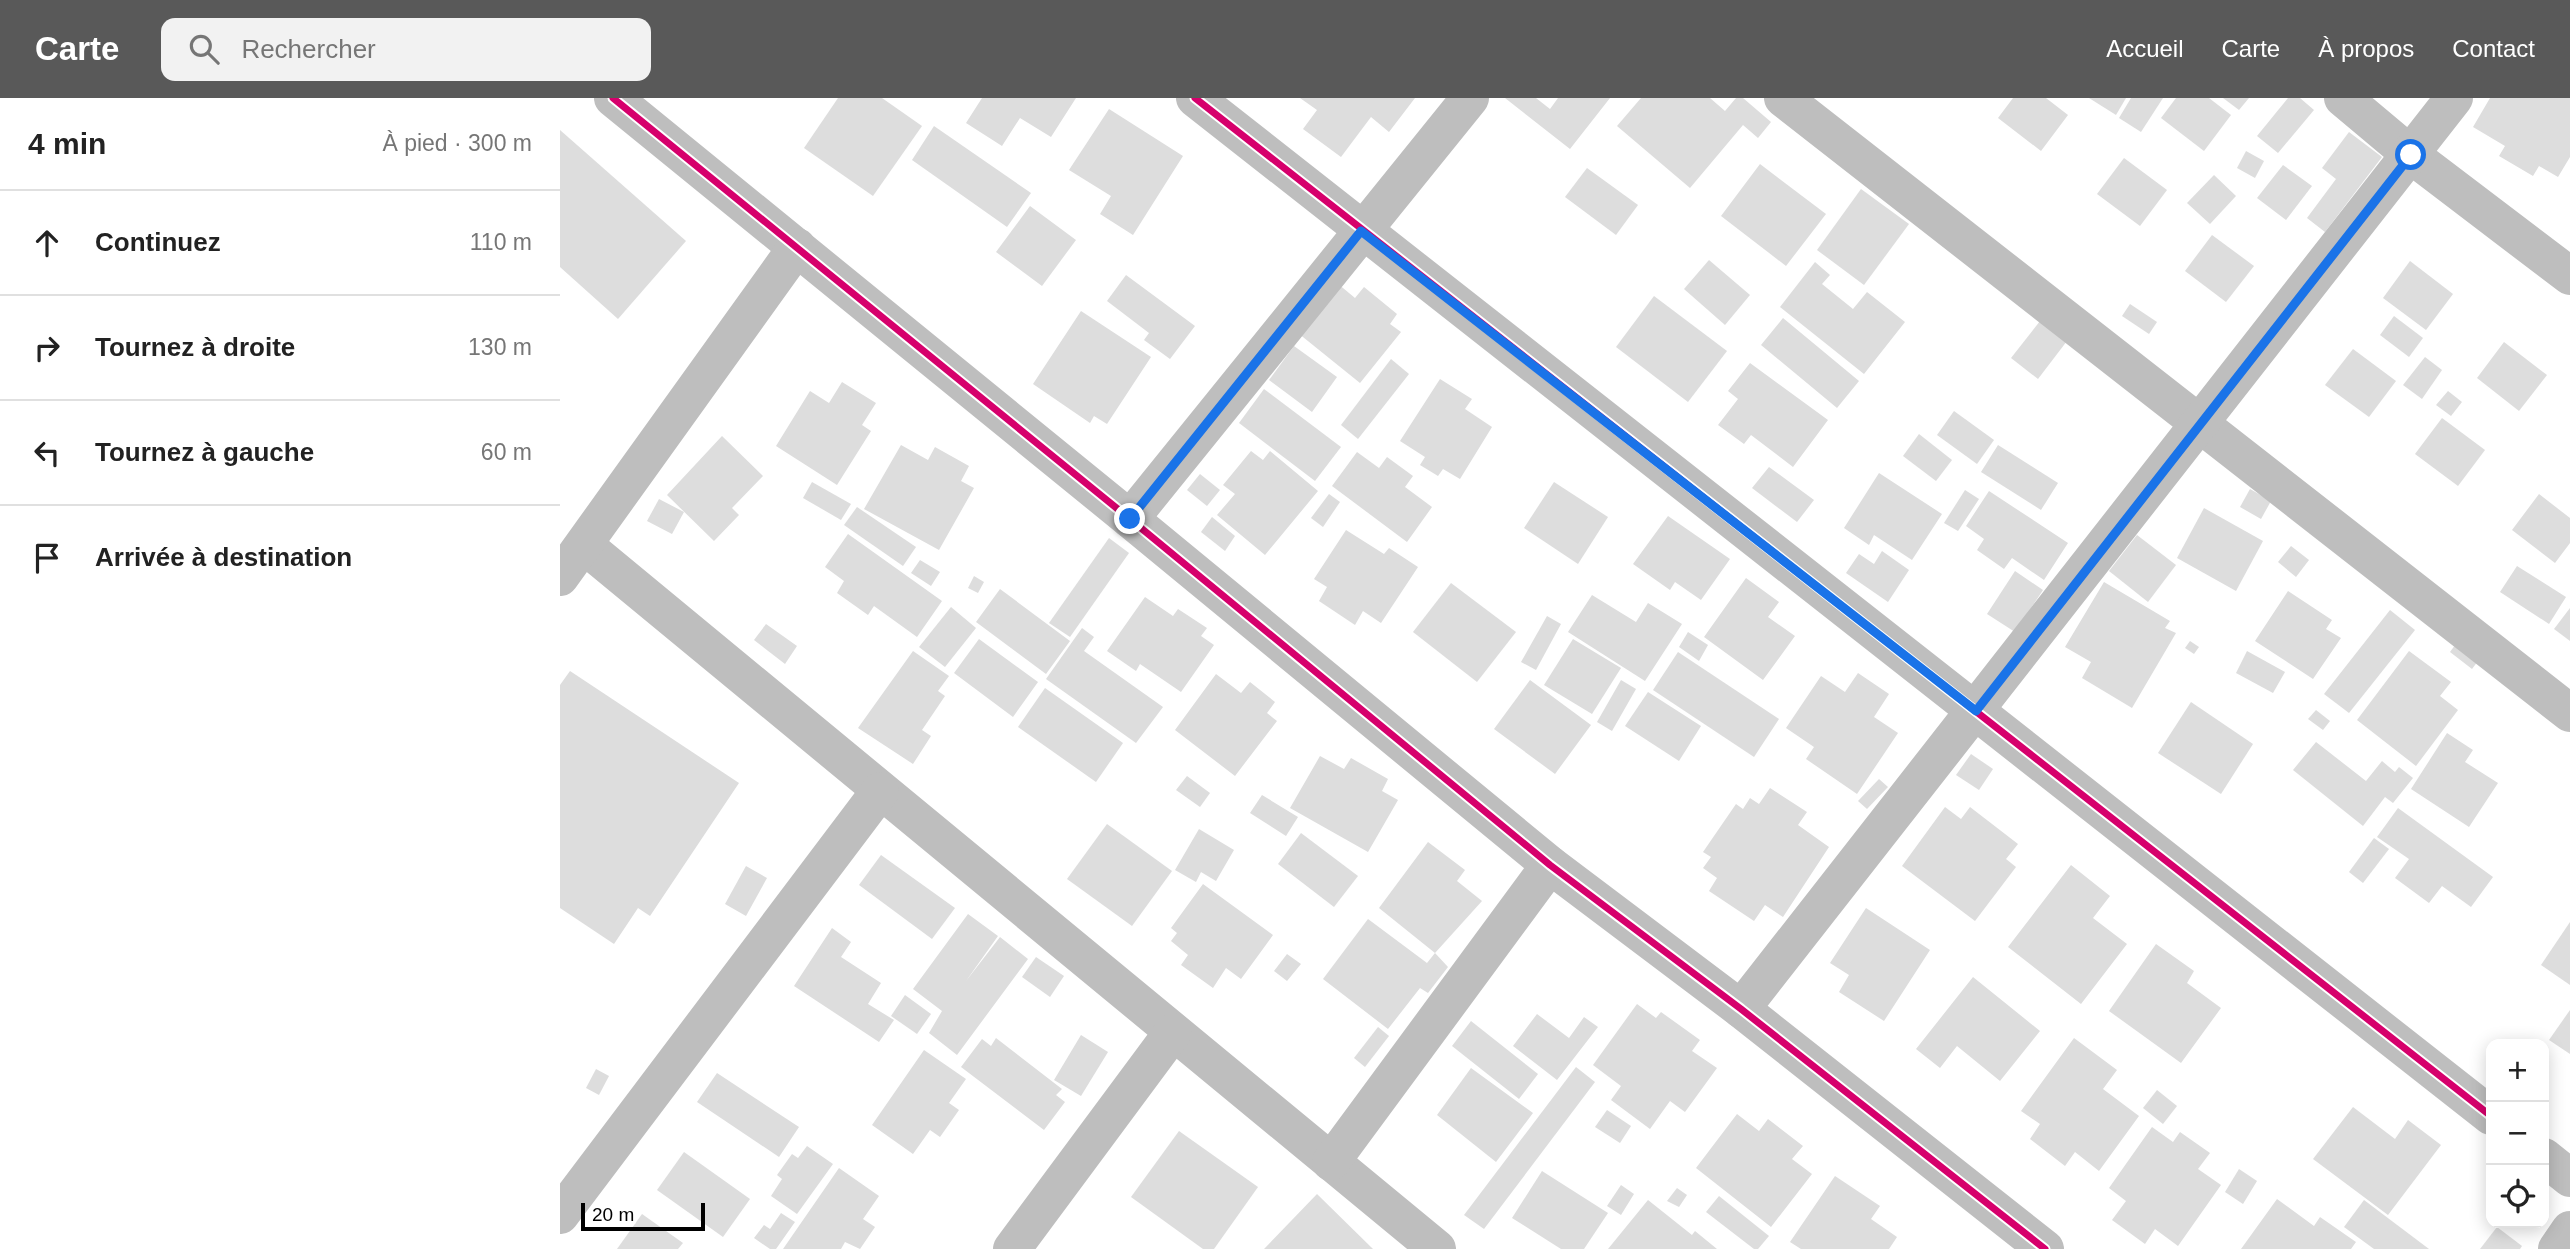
<!DOCTYPE html>
<html lang="fr">
<head>
<meta charset="utf-8">
<style>
	body { margin:0; font-family:Arial,sans-serif; background:#f2f2f2; color:#222 }
	.controls { position:absolute; right:21px; bottom:21px; display:grid; overflow:hidden; border-radius:14px; box-shadow:0 4px 18px #0003 }
	.controls button { width:63px; height:63px; display:grid; place-items:center; padding:0; border:0; border-bottom:2px solid #e0e0e0; background:#fff; color:#222; font:35px sans-serif }
	.scale { position:absolute; left:21px; bottom:18px; width:124px; box-sizing:border-box; padding-left:7px; border:4px solid #000; border-top:0; font-size:19px; line-height:24px; white-space:nowrap; color:#000; -webkit-text-stroke:5px #fff; paint-order:stroke }
	.stop { position:absolute; width:21px; height:21px; margin:-16px; border:5px solid #1a73e8; border-radius:50%; background:#fff }
	.stop.end { background:#1a73e8; border-color:#fff; box-shadow:0 2px 7px #0008 }
	.list { margin:0; padding:0; list-style:none }
	h2 { display:flex; justify-content:space-between; align-items:center; height:91px; margin:0; padding:0 28px; font-size:30px }
	h2 small { font-size:23px; font-weight:400; color:#767676 }
	.list li { display:grid; grid-template-columns:46px 1fr auto; gap:21px; align-items:center; box-sizing:border-box; height:105px; padding:0 28px; border-top:2px solid #e0e0e0 }
	.list b { display:block; font-size:26px; white-space:nowrap }
	.list em { font-size:23px; font-style:normal; color:#767676 }
	.icon { flex:none; width:38px; height:38px; fill:none; stroke:currentColor; stroke-width:2; stroke-linecap:round; stroke-linejoin:round }
	.map { position:relative; flex:none; width:2010px; height:1151px; overflow:hidden }
	header { display:flex; align-items:center; gap:42px; box-sizing:border-box; height:98px; padding:0 35px; background:#595959; color:#fff }
	header strong { font-size:33px }
	nav { display:flex; gap:38px; margin-inline-start:auto; font-size:24px }
	.search { width:490px; height:63px; background:#f2f2f2; display:flex; align-items:center; gap:18px; box-sizing:border-box; padding:0 24px; border-radius:14px; color:#767676; font-size:26px }
	main { display:flex }
	aside { flex:1; background:#fff }
	.map>svg:first-child { display:block }
</style>
</head>
<body>
<header>
<strong>Carte</strong>
<div class="search"><svg class="icon" aria-label="search" viewBox="0 0 24 24"><circle cx="10" cy="10" r="6"/><path d="M15 15l6 6"/></svg>Rechercher</div>
<nav><a>Accueil</a><a>Carte</a><a>À propos</a><a>Contact</a></nav>
</header>
<main>
<aside>
<h2>4 min<small>À pied · 300 m</small></h2>
<ul class="list">
<li><svg class="icon" aria-label="ahead" viewBox="0 0 24 24"><path d="M12 20V5M6 11l6-6 6 6"/></svg><div><b>Continuez</b></div><em>110 m</em></li>
<li><svg class="icon" aria-label="right" viewBox="0 0 24 24"><path d="M7 20v-9h11M14 6l5 5-5 5"/></svg><div><b>Tournez à droite</b></div><em>130 m</em></li>
<li><svg class="icon" aria-label="left" viewBox="0 0 24 24"><path d="M17 20v-9H6M10 6l-5 5 5 5"/></svg><div><b>Tournez à gauche</b></div><em>60 m</em></li>
<li><svg class="icon" aria-label="arrive" viewBox="0 0 24 24"><path d="M6 21V4h12l-3 4 3 4H6"/></svg><div><b>Arrivée à destination</b></div></li>
</ul>
</aside>
<div class="map">
<svg width="2010" height="1151" viewBox="0 0 2010 1151">
	<rect width="100%" height="100%" fill="#fff"/>
	<!-- building -->
	<g fill="#ddd">
		<path d="M278 0H322L362 28 313 98 244 50Z"/>
		<path d="M422 0H516L491 39 460 20 442 48 406 25Z"/>
		<path d="M740 0H855L829 34 811 19 781 59 743 31 757 12Z"/>
		<path d="M945 0H976L990 11 998 0H1050L1010 51Z"/>
		<path d="M1081 0H1150L1165 13 1176 0H1183L1211 24 1198 40 1183 27 1130 90 1057 28Z"/>
		<path d="M1453 0H1486L1508 17 1481 53 1438 20Z"/>
		<path d="M1529 0H1566L1556 17Z"/>
		<path d="M1571 0H1603L1581 34 1559 20Z"/>
		<path d="M1616 0H1649L1671 17 1644 53 1601 20Z"/>
		<path d="M1663 0H1689L1679 12Z"/>
		<path d="M1728 0H1740L1754 12 1718 55 1697 38Z"/>
		<path d="M1930 0H2010V59L1998 79 1979 68 1973 78 1939 58 1945 48 1913 29Z"/>
		<path d="M549 11 623 58 573 137 540 116 551 98 509 72Z"/>
		<path d="M374 28 471 95 447 129 352 62Z"/>
		<path d="M0 32 126 143 58 221 0 169Z"/>
		<path d="M1789 34 1822 59 1765 134 1747 120 1776 81 1762 70Z"/>
		<path d="M1686 53 1704 63 1695 80 1677 70Z"/>
		<path d="M1564 60 1607 92 1580 128 1537 96Z"/>
		<path d="M1200 66 1266 116 1226 168 1161 118Z"/>
		<path d="M1723 67 1752 88 1726 122 1697 100Z"/>
		<path d="M1027 70 1078 107 1056 137 1005 99Z"/>
		<path d="M1654 77 1676 98 1650 126 1627 105Z"/>
		<path d="M1301 91 1349 126 1304 187 1257 152Z"/>
		<path d="M470 108 516 142 482 188 436 154Z"/>
		<path d="M1652 137 1694 168 1666 204 1625 173Z"/>
		<path d="M1149 162 1190 197 1165 227 1124 191Z"/>
		<path d="M1850 163 1893 196 1866 232 1823 200Z"/>
		<path d="M1255 164 1270 177 1262 186 1293 211 1307 194 1345 224 1304 276 1220 209Z"/>
		<path d="M566 177 635 228 610 261 584 242 589 235 547 203Z"/>
		<path d="M777 185 795 200 804 189 837 216 830 226 841 234 800 285 738 235Z"/>
		<path d="M1094 198 1167 253 1128 304 1056 249Z"/>
		<path d="M1570 206 1597 224 1589 236 1562 218Z"/>
		<path d="M521 213 591 259 547 326 534 318 530 325 473 286Z"/>
		<path d="M1834 218 1863 240 1849 259 1820 237Z"/>
		<path d="M1223 220 1299 283 1277 310 1201 247Z"/>
		<path d="M1480 223 1507 243 1478 281 1451 260Z"/>
		<path d="M1944 244 1987 277 1959 313 1917 280Z"/>
		<path d="M734 248 777 279 752 314 709 282Z"/>
		<path d="M1793 251 1836 283 1809 319 1765 287Z"/>
		<path d="M1865 259 1882 272 1862 301 1843 287Z"/>
		<path d="M831 261 849 276 798 341 781 327Z"/>
		<path d="M1190 265 1268 322 1233 369 1191 337 1184 346 1158 327 1178 301 1168 293Z"/>
		<path d="M880 281 912 301 905 311 932 329 900 381 883 371 878 378 860 367 865 359 840 343Z"/>
		<path d="M282 284 316 305 302 327 311 333 277 387 216 348 250 293 269 305Z"/>
		<path d="M704 291 781 349 755 383 679 325Z"/>
		<path d="M1888 293 1902 304 1891 318 1876 307Z"/>
		<path d="M1394 313 1434 342 1417 366 1377 337Z"/>
		<path d="M1882 320 1925 352 1898 388 1855 356Z"/>
		<path d="M1359 336 1392 362 1376 383 1343 358Z"/>
		<path d="M162 338 203 378 172 410 179 417 154 443 107 397Z"/>
		<path d="M341 347 368 362 375 349 409 368 401 383 414 390 379 452 304 411Z"/>
		<path d="M1438 347 1498 385 1481 412 1421 374Z"/>
		<path d="M691 353 703 362 710 353 758 393 705 457 657 417 675 396 663 387Z"/>
		<path d="M797 354 819 370 827 359 853 378 845 389 872 409 847 444 772 388Z"/>
		<path d="M1209 369 1254 402 1237 424 1192 390Z"/>
		<path d="M1319 375 1382 416 1352 462 1314 437 1309 447 1284 430Z"/>
		<path d="M640 376 660 392 647 408 627 392Z"/>
		<path d="M252 384 291 406 281 422 243 400Z"/>
		<path d="M994 384 1048 419 1018 466 964 430Z"/>
		<path d="M1690 391 1711 403 1701 421 1680 409Z"/>
		<path d="M1405 392 1419 401 1398 433 1384 425Z"/>
		<path d="M1429 393 1508 445 1484 482 1452 460 1444 471 1417 452 1424 441 1406 428Z"/>
		<path d="M769 396 780 404 763 429 751 420Z"/>
		<path d="M1979 396 2010 420V445L1995 465 1952 432Z"/>
		<path d="M99 401 124 414 112 436 87 423Z"/>
		<path d="M297 409 356 449 343 468 284 427Z"/>
		<path d="M1644 410 1703 443 1676 493 1617 460Z"/>
		<path d="M1108 418 1170 461 1141 502 1115 484 1110 492 1073 466Z"/>
		<path d="M652 419 675 438 665 453 641 434Z"/>
		<path d="M786 432 824 456 829 450 858 469 821 525 803 513 795 527 759 503 767 489 754 481Z"/>
		<path d="M288 436 382 503 357 539 314 508 308 517 277 495 284 483 265 469Z"/>
		<path d="M1577 437 1616 467 1588 504 1549 473Z"/>
		<path d="M549 440 569 455 510 539 489 525Z"/>
		<path d="M1731 448 1749 462 1736 479 1718 464Z"/>
		<path d="M1322 453 1349 472 1328 504 1286 475 1299 456 1314 466Z"/>
		<path d="M360 462 380 474 371 488 351 475Z"/>
		<path d="M1957 468 2006 499 1989 526 1940 494Z"/>
		<path d="M1455 473 1483 492 1455 534 1427 516Z"/>
		<path d="M414 478 424 484 418 495 408 490Z"/>
		<path d="M1186 480 1219 504 1208 519 1235 538 1203 582 1144 539Z"/>
		<path d="M1544 484 1610 523 1605 530 1616 535 1572 610 1522 580 1531 564 1505 549Z"/>
		<path d="M891 485 956 534 917 584 853 534Z"/>
		<path d="M440 491 510 543 486 576 416 524Z"/>
		<path d="M1728 493 1772 522 1766 531 1781 540 1753 581 1695 543Z"/>
		<path d="M1032 497 1076 524 1088 505 1122 526 1085 583 1008 534Z"/>
		<path d="M585 499 613 518 618 511 647 530 641 538 654 547 621 594 580 566 576 573 547 553Z"/>
		<path d="M391 509 416 530 385 569 359 549Z"/>
		<path d="M2010 510V543L1994 531Z"/>
		<path d="M1830 512 1855 532 1789 615 1764 596Z"/>
		<path d="M987 518 1001 526 976 572 961 564Z"/>
		<path d="M206 526 237 548 225 566 194 542Z"/>
		<path d="M522 530 534 539 524 553 603 609 576 645 486 581Z"/>
		<path d="M1128 534 1148 547 1139 563 1119 549Z"/>
		<path d="M419 541 478 584 453 619 394 575Z"/>
		<path d="M1013 541 1061 570 1032 616 984 587Z"/>
		<path d="M1630 543 1639 549 1634 556 1625 550Z"/>
		<path d="M1898 543 1921 559 1912 571 1890 554Z"/>
		<path d="M353 553 389 578 378 593 385 598 362 632 371 638 353 666 298 630Z"/>
		<path d="M1687 553 1725 574 1713 595 1676 575Z"/>
		<path d="M1849 553 1891 584 1880 598 1898 612 1856 668 1797 622Z"/>
		<path d="M1118 554 1219 621 1194 659 1093 592Z"/>
		<path d="M10 573 179 685 90 818 78 810 54 846 0 810V587Z"/>
		<path d="M1298 575 1329 596 1314 619 1338 635 1297 696 1246 661 1254 649 1226 630 1261 578 1285 594Z"/>
		<path d="M656 576 681 595 690 584 715 604 707 615 717 623 675 678 615 632Z"/>
		<path d="M970 582 1031 627 995 676 934 631Z"/>
		<path d="M1061 582 1076 591 1052 633 1037 624Z"/>
		<path d="M485 590 563 645 536 684 458 629Z"/>
		<path d="M1088 594 1141 628 1119 663 1065 628Z"/>
		<path d="M1631 604 1693 646 1661 696 1598 655Z"/>
		<path d="M1756 612 1770 623 1763 632 1748 621Z"/>
		<path d="M1887 635 1913 652 1905 664 1938 685 1909 729 1851 691Z"/>
		<path d="M1756 644 1806 683 1822 663 1835 674 1839 669 1853 680 1833 705 1825 699 1803 728 1733 672Z"/>
		<path d="M1411 656 1433 671 1419 692 1396 677Z"/>
		<path d="M760 658 784 671 791 660 828 681 822 693 838 702 808 754 730 710Z"/>
		<path d="M627 678 650 695 640 709 616 692Z"/>
		<path d="M1319 681 1328 689 1307 711 1298 703Z"/>
		<path d="M1210 690 1247 714 1238 727 1269 749 1223 819 1205 807 1194 823 1149 793 1157 780 1143 770 1151 759 1143 754 1176 706 1183 711 1190 700 1199 706Z"/>
		<path d="M702 697 738 719 726 738 690 715Z"/>
		<path d="M1385 709 1401 721 1410 709 1458 746 1446 761 1456 769 1415 823 1342 768Z"/>
		<path d="M1838 710 1933 779 1911 809 1882 788 1869 805 1835 780 1849 761 1817 739Z"/>
		<path d="M547 726 612 773 572 828 507 781Z"/>
		<path d="M639 731 674 752 656 783 641 774 636 784 615 772Z"/>
		<path d="M741 735 798 778 774 809 718 766Z"/>
		<path d="M1814 740 1829 751 1803 785 1789 774Z"/>
		<path d="M868 744 905 772 897 783 922 803 875 855 819 810Z"/>
		<path d="M321 757 395 810 372 841 299 787Z"/>
		<path d="M1511 767 1550 798 1533 820 1567 846 1521 906 1448 849Z"/>
		<path d="M186 768 207 780 186 818 165 806Z"/>
		<path d="M643 786 713 837 681 881 666 870 653 890 621 867 628 857 611 843 617 835 611 830Z"/>
		<path d="M1306 810 1370 852 1324 923 1279 894 1289 877 1270 865Z"/>
		<path d="M408 816 438 838 406 883 440 839 468 861 397 957 369 935 382 913 353 891Z"/>
		<path d="M808 821 867 865 875 855 888 869 868 895 860 890 828 931 763 881Z"/>
		<path d="M2010 824V887L1981 867Z"/>
		<path d="M272 830 291 844 281 859 321 885 308 906 334 922 319 944 234 888Z"/>
		<path d="M1596 846 1634 873 1627 885 1661 910 1621 965 1549 913Z"/>
		<path d="M727 856 741 866 727 883 714 873Z"/>
		<path d="M476 859 504 878 490 899 462 879Z"/>
		<path d="M1413 879 1480 933 1440 983 1397 948 1380 970 1356 951Z"/>
		<path d="M345 897 371 916 357 936 331 918Z"/>
		<path d="M1077 906 1096 920 1101 914 1140 942 1132 953 1157 970 1125 1014 1110 1003 1090 1031 1051 1002 1061 988 1033 967Z"/>
		<path d="M2010 912V956L1989 942Z"/>
		<path d="M977 916 1009 940 1024 919 1038 929 997 982 953 948Z"/>
		<path d="M911 923 978 976 959 1001 892 948Z"/>
		<path d="M818 929 829 938 805 969 794 960Z"/>
		<path d="M521 937 548 954 521 998 494 982Z"/>
		<path d="M436 940 502 991 496 997 505 1004 484 1032 401 969 422 941 431 948Z"/>
		<path d="M1514 940 1557 972 1543 991 1579 1018 1539 1073 1515 1054 1505 1068 1470 1041 1480 1026 1461 1013Z"/>
		<path d="M364 952 406 981 389 1005 399 1012 380 1039 370 1032 353 1056 312 1027Z"/>
		<path d="M1016 969 1035 984 924 1131 904 1117Z"/>
		<path d="M911 970 973 1015 936 1064 877 1017Z"/>
		<path d="M36 971 49 978 39 997 26 990Z"/>
		<path d="M157 975 239 1029 219 1059 137 1004Z"/>
		<path d="M1597 992 1617 1008 1603 1026 1583 1010Z"/>
		<path d="M1793 1009 1835 1041 1848 1022 1881 1047 1828 1117 1753 1061Z"/>
		<path d="M1047 1012 1071 1028 1060 1045 1035 1029Z"/>
		<path d="M1177 1016 1199 1033 1208 1021 1243 1048 1232 1061 1252 1076 1211 1129 1136 1070Z"/>
		<path d="M1592 1029 1613 1044 1620 1034 1650 1055 1638 1071 1661 1087 1618 1148 1595 1131 1585 1146 1552 1122 1566 1103 1549 1090Z"/>
		<path d="M619 1033 698 1089 654 1151H643L571 1099Z"/>
		<path d="M247 1048 273 1066 237 1116 211 1098 222 1081 217 1077 232 1056 238 1060Z"/>
		<path d="M124 1054 190 1101 163 1139 97 1092Z"/>
		<path d="M279 1070 319 1098 303 1121 315 1129 300 1151 285 1144 281 1151H223Z"/>
		<path d="M1679 1071 1697 1083 1683 1106 1665 1094Z"/>
		<path d="M982 1073 1048 1115 1024 1151H1001L952 1120Z"/>
		<path d="M1275 1078 1320 1108 1311 1121 1337 1139 1329 1151H1241L1230 1144Z"/>
		<path d="M1061 1087 1074 1096 1061 1117 1047 1108Z"/>
		<path d="M1117 1090 1127 1097 1119 1109 1107 1103Z"/>
		<path d="M757 1096 813 1151H704Z"/>
		<path d="M1159 1098 1209 1138 1198 1151H1194L1146 1114Z"/>
		<path d="M1717 1101 1754 1128 1760 1119 1796 1144 1791 1151H1681Z"/>
		<path d="M1088 1102 1132 1137 1135 1133 1157 1151H1048Z"/>
		<path d="M1804 1102 1869 1151H1814L1784 1129Z"/>
		<path d="M221 1115 235 1124 216 1151H210L194 1140 204 1127 210 1131Z"/>
		<path d="M82 1116 123 1145 118 1151H57Z"/>
		<path d="M1937 1129 1962 1148 1960 1151H1920Z"/>
	</g>
	<g fill="none" stroke-linecap="round" stroke-linejoin="round">
		<!-- minor -->
		<g stroke="#bebebe" stroke-width="38">
			<path d="M53 0 570 421 990 767 1181 911 1485 1151"/>
			<path d="M635 0 1931 1018"/>
			<path d="M1223 0 2010 615"/>
			<path d="M1783 0 1851 57 2010 178"/>
			<path d="M570 421 910 0"/>
			<path d="M24 447 877 1151"/>
			<path d="M0 479 237 149"/>
			<path d="M1181 911 1894 0"/>
			<path d="M1984 1059 2010 1080"/>
			<path d="M771 1064 990 767"/>
			<path d="M0 1117 320 693"/>
			<path d="M452 1151 613 934"/>
			<path d="M1997 1151 2010 1132"/>
		</g>
		<defs>
			<g id="cycleway">
				<path d="M53 0 570 421 990 767 1181 911 1485 1151"/>
				<path d="M635 0 1931 1018"/>
			</g>
		</defs>
		<!-- cycleway casing -->
		<use href="#cycleway" stroke="#fff" stroke-width="11"/>
		<!-- cycleway -->
		<use href="#cycleway" stroke="#d6006c" stroke-width="7"/>
	</g>
	<g fill="none" stroke-linecap="round" stroke-linejoin="round">
		<!-- route -->
		<path stroke="#1a73e8" stroke-width="9" d="M570 421 801 133 1416 613 1851 57"/>
	</g>
</svg>
<div class="controls">
<button>+</button>
<button>−</button>
<button><svg class="icon" aria-label="locate" viewBox="0 0 24 24"><circle cx="12" cy="12" r="6"/><path d="M12 2v4M12 18v4M2 12h4M18 12h4"/></svg></button>
</div>
<div class="scale">20 m</div>
<div class="stop" style="left:1851px;top:57px"></div>
<div class="stop end" style="left:570px;top:421px"></div>
</div>
</main>
</body>
</html>
